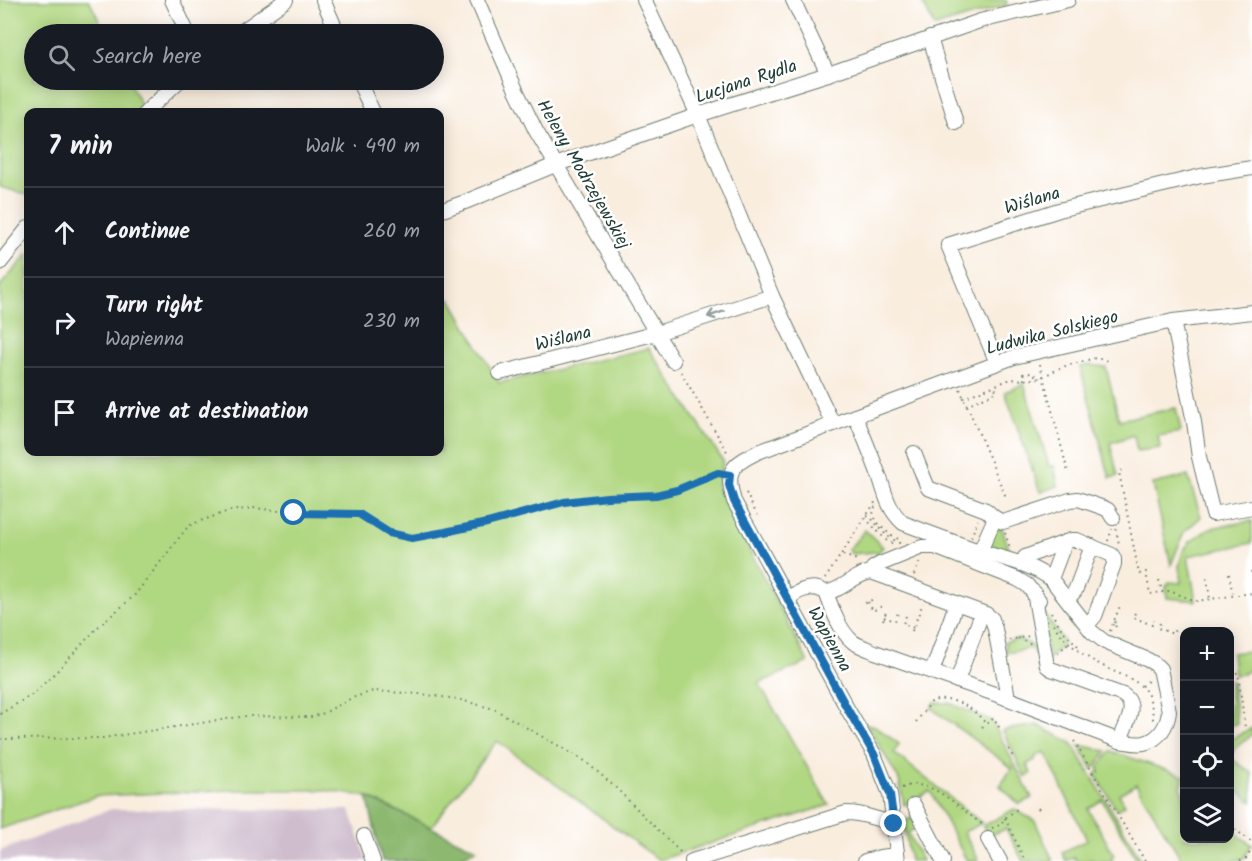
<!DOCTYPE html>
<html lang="en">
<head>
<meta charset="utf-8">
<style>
	body { margin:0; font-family:Kalam,sans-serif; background:#242831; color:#f1f3f6 }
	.controls { position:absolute; right:18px; bottom:18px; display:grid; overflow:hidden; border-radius:12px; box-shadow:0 3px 15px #0003 }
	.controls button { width:54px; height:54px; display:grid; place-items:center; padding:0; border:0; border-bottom:2px solid #363941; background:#171b24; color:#f1f3f6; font:30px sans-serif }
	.stop { position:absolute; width:18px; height:18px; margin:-14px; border:4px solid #1f6fb2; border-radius:50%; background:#fff }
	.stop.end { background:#1f6fb2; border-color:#fff; box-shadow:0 2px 6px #0008 }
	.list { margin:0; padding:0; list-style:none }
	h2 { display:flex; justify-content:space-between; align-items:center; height:78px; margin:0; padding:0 24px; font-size:26px }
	h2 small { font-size:20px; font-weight:400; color:#9ea1a6 }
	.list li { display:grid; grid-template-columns:39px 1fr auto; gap:18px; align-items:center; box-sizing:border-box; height:90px; padding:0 24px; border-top:2px solid #363941 }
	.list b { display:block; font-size:22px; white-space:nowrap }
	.list p { margin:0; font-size:20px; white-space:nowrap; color:#9ea1a6 }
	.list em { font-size:20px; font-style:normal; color:#9ea1a6 }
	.icon { flex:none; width:33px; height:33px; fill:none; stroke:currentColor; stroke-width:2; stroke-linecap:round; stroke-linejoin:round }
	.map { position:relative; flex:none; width:1252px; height:861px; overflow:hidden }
	.search { position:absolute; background:#171b24; box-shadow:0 3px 15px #0003; left:24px; top:24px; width:420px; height:66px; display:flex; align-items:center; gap:15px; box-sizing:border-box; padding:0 21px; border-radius:33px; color:#9ea1a6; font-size:22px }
	.panel { position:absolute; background:#171b24; box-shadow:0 3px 15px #0003; left:24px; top:108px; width:420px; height:348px; border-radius:12px }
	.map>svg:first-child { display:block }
</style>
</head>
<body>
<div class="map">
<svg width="1252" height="861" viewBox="0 0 1252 861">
	<rect width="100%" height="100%" fill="#fff"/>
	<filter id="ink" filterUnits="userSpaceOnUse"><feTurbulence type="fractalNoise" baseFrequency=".0167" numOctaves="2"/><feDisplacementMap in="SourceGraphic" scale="12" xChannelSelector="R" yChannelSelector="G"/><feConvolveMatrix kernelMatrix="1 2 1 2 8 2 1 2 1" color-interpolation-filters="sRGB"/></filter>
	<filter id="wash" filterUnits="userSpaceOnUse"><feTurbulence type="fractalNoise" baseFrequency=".008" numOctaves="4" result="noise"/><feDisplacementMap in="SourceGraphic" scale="24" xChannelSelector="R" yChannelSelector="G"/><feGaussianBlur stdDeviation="1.35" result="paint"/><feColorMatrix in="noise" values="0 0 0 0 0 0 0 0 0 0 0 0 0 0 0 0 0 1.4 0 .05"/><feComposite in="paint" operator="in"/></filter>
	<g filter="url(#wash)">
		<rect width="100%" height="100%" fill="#f9edde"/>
		<!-- industrial -->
		<path fill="#cfbdce" d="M111 809 350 810 367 861H0V851Z"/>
		<!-- green -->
		<g fill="#b0d781" stroke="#688a5a" stroke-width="1.5">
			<path d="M0 0H89L106 34H34V80H128L143 109 139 112H28V195L0 187Z"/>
			<path d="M921 0H1006L1007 5 935 27Z"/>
			<path d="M28 254V452H440V302L451 299 499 383 649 348 723 461 717 488 808 662 759 683 829 805 659 860 497 741 431 827 368 797 324 790H232L96 796 0 829V286Z"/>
			<path d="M1089 365 1106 367 1119 420 1176 408 1181 432 1158 436 1160 448 1137 451 1134 435 1110 443 1118 476 1110 478 1080 367Z"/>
			<path d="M1024 384 1049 466H1054L1058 486 1040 492 1005 392Z"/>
			<path d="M1188 476 1201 517 1184 532 1171 565 1153 484Z"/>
			<path d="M1252 521V543L1188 556 1196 601 1167 598 1166 587 1169 582 1181 583 1179 566 1183 551 1190 542 1210 528Z"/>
			<path d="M999 527 1002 528 1010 552 987 544 993 530Z"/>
			<path d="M865 530 883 547 877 554 875 552 852 554 848 550Z"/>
			<path d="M1039 603 1049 621 1064 642 1062 645 1049 659Z"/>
			<path d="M1018 639 1036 647 1040 653 1034 654 1032 648 1006 653 1005 642Z"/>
			<path d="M1250 651 1251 668 1243 674 1234 675 1232 653Z"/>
			<path d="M1230 681H1232L1237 724 1230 725Z"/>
			<path d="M934 703H949L992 721 1032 798 1019 804 1000 786 1012 768 931 708Z"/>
			<path d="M867 724 875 726 899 744 894 753 982 823 964 832 979 861H967L930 791 904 805 899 780Z"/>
			<path d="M1037 725 1072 743 1142 861H1138L1102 800 1088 809 1114 855 1111 857 1113 861H1093L1092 859 1088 861H1076L1074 857 1066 861 1062 852 1087 840 1045 752 1035 757V760L1027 764 1031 774 1025 777 1003 731 1005 730Z"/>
			<path d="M1252 728V735L1235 748 1230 758 1252 773V802L1230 784V740Z"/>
			<path d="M1079 745 1107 751 1093 769Z"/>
			<path d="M1111 751 1184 776 1181 788 1184 796V838H1230V829L1252 845 1244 858 1233 861H1182V860L1136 784 1119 794 1125 805 1117 810 1095 774 1100 771 1098 767Z"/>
			<path d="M1014 809 1035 821 1053 861H1023L1006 829 988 836 983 826Z"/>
			<path d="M911 818 917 827 908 833 922 861H910L904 825 905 821Z"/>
		</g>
		<!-- forest -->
		<path fill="#8cb86f" stroke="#567a52" stroke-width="1.5" d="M367 797 477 849 455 861H382Z"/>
	</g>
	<g filter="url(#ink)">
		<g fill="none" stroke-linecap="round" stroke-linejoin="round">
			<defs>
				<g id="minor">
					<path d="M172 0 188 34"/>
					<path d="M323 0 338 34"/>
					<path d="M477 0 516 90 536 131 673 361"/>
					<path d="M644 0 698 115 772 296 833 424"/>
					<path d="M793 0 828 74"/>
					<path d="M238 34 286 0"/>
					<path d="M930 38 956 123"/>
					<path d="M358 80 373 112"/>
					<path d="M146 112 180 80"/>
					<path d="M440 211 465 202 555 165 698 115 828 74 980 21 1068 0"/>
					<path d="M0 263 28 228"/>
					<path d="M1173 321 1194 422 1199 457 1213 514 1252 507"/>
					<path d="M997 363 948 245 1059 210 1201 176 1252 168"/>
					<path d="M500 373 657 333 772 296"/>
					<path d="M914 453 928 488 986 510 995 518 1003 522 1070 500 1078 499 1104 508 1108 510 1113 518"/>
					<path d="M980 551 995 518"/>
					<path d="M1022 564 1025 557 1071 540H1077L1112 555 1114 559V564L1095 616 1087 625"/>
					<path d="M871 572 873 568 880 564 922 547H935L1017 579 1027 585 1039 600"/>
					<path d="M1051 579 1065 542"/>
					<path d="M826 592C832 609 839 630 853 642 859 646 868 649 875 652L1006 698 1120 741C1128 742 1136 745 1144 743 1159 740 1168 725 1169 711L1160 669 1155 664 1148 660 1105 642 1092 632 1051 579C1031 564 1005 559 982 552 956 543 929 533 903 523 888 509 886 496 880 478 872 457 864 436 855 416"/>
					<path d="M1034 592 1047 666 1051 669 1123 695C1140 706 1124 726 1120 741"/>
					<path d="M787 599C796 593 806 586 818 589 821 590 824 592 827 592 841 591 855 574 871 572L986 614 992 619 995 629 1007 692 1006 698"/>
					<path d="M1068 599 1075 591 1092 546"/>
					<path d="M932 672 956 604"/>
					<path d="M957 681 982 613"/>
					<path d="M914 805 943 861"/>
					<path d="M364 836 373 861"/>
					<path d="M988 839 1000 861"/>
					<path d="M692 861 846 813C866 813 875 820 894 823"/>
					<path d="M865 861 880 857 897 855"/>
					<path d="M898 861 890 794 874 754 848 710 734 501C725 471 731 465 758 452L1014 357 1173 321 1252 312"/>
				</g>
			</defs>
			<!-- minor casing -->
			<use href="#minor" stroke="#6b7b70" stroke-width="16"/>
			<!-- path -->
			<g stroke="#6b7b70" stroke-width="2" stroke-dasharray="1.5 4.5" stroke-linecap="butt">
				<path d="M1040 364 1068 472"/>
				<path d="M681 372 729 455"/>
				<path d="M1024 380 1023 374 1031 373 1040 378"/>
				<path d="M960 389 1006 497"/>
				<path d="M963 398 1011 379 1025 380 1040 378 1062 367 1091 359 1096 358 1111 362"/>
				<path d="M966 405 997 392 994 386"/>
				<path d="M1122 470 1119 472 1139 574 1146 572 1150 594 1162 592"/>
				<path d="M746 493 757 515"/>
				<path d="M867 516 871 518 886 535 899 543 900 540C889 534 875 525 873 511L876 505"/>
				<path d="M865 518 887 541 893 544"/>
				<path d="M1116 529 1119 544"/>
				<path d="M1005 533 1010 548"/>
				<path d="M971 537 978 520"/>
				<path d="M1108 541 1112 529"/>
				<path d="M843 555 860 561"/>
				<path d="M1251 571 1252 575"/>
				<path d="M1229 574 1233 596"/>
				<path d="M914 575 920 561"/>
				<path d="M1207 578 1210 599"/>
				<path d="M825 579 876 501"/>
				<path d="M1159 580 1162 592 1169 591 1197 601 1252 593"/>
				<path d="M868 602 873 611 882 606"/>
				<path d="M865 603 876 598"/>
				<path d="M1051 612 1062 630 1079 647V650"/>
				<path d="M1135 613 1133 617 1152 625 1154 620"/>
				<path d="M906 616 903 624 914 628"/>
				<path d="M884 617 895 621 898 613"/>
				<path d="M883 620 887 609"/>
				<path d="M1114 622 1117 623 1114 630"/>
				<path d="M1160 623 1158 628 1173 634 1175 629"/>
				<path d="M1053 624C1066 643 1083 656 1103 666 1131 681 1152 680 1153 720"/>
				<path d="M912 631 923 603"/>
				<path d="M1110 631 1120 606"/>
				<path d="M1018 638 1032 644"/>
				<path d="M1009 640 1030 636"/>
				<path d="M1058 653 1068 643"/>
				<path d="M1230 673H1238L1245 728"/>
				<path d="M1142 686 1150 679"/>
				<path d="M0 714 33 694 57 671 99 626 134 596 186 529 192 524 229 511 255 508 294 513 359 514 389 533 412 538 445 533 487 523 565 502 607 497 656 495 677 490 718 473"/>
				<path d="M916 722 932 701C954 696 973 707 986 724"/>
				<path d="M982 727 994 718 1000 729"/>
				<path d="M0 739 103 738 246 716 312 717 324 713 352 698 373 691 420 694 457 699 494 709 585 761 615 787 682 854"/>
				<path d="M1074 741 1145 861"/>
				<path d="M1009 749 1014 759"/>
				<path d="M1092 773 1098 769"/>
				<path d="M1184 779 1183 788 1184 791"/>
				<path d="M902 788C931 774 962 812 985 826"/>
				<path d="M1038 808 1040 812"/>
				<path d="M1005 818 1025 861"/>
				<path d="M1230 826 1252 842"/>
				<path d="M992 828 1000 825 1005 818 1020 807"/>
				<path d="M1240 861 1245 860 1252 849"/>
			</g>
			<!-- minor -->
			<use href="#minor" stroke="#fff" stroke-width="14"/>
		</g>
		<!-- one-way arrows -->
		<defs><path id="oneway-shaft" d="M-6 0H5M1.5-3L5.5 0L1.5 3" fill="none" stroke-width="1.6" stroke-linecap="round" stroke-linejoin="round" transform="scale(1.5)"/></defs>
		<use stroke="#8f9e9a" href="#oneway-shaft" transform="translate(716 314) rotate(162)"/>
	</g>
	<g fill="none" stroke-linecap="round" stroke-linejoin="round" filter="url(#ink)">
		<!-- route -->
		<path stroke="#1f6fb2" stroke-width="8" d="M294 513 359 514 389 533 412 538 445 532 487 523 564 502 607 497 656 495 677 490 718 473 730 475 729 485 734 501 848 710 874 754 890 794 894 824"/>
	</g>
	<g text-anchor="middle" stroke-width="5" stroke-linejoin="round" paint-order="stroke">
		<!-- street labels -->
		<g font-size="18" fill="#1f3d34" stroke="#fff">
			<text transform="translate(746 81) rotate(-18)" y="6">Lucjana Rydla</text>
			<text transform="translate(584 174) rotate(60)" y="6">Heleny Modrzejewskiej</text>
			<text transform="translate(1032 200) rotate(-17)" y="6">Wiślana</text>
			<text transform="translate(1052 332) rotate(-14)" y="6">Ludwika Solskiego</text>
			<text transform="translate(563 338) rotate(-14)" y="6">Wiślana</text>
			<text transform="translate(830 639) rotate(61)" y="6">Wapienna</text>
		</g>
	</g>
</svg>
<div class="controls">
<button>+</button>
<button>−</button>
<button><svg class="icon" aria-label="locate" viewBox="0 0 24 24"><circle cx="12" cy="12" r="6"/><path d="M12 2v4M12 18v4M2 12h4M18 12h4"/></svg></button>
<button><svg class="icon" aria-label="layers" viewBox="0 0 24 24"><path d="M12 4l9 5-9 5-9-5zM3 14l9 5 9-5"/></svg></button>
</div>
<div class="stop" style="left:294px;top:513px"></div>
<div class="stop end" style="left:894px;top:824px"></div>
<div class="search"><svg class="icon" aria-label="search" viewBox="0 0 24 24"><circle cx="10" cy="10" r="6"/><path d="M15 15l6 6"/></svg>Search here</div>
<section class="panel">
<h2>7 min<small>Walk · 490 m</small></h2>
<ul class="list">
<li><svg class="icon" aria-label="ahead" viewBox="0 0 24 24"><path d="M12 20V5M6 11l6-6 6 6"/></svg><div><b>Continue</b></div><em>260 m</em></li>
<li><svg class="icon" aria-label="right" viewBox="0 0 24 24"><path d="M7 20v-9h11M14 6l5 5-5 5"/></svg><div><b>Turn right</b><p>Wapienna</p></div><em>230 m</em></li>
<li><svg class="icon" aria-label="arrive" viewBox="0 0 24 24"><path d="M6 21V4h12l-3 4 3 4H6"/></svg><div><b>Arrive at destination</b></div></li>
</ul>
</section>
</div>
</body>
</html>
